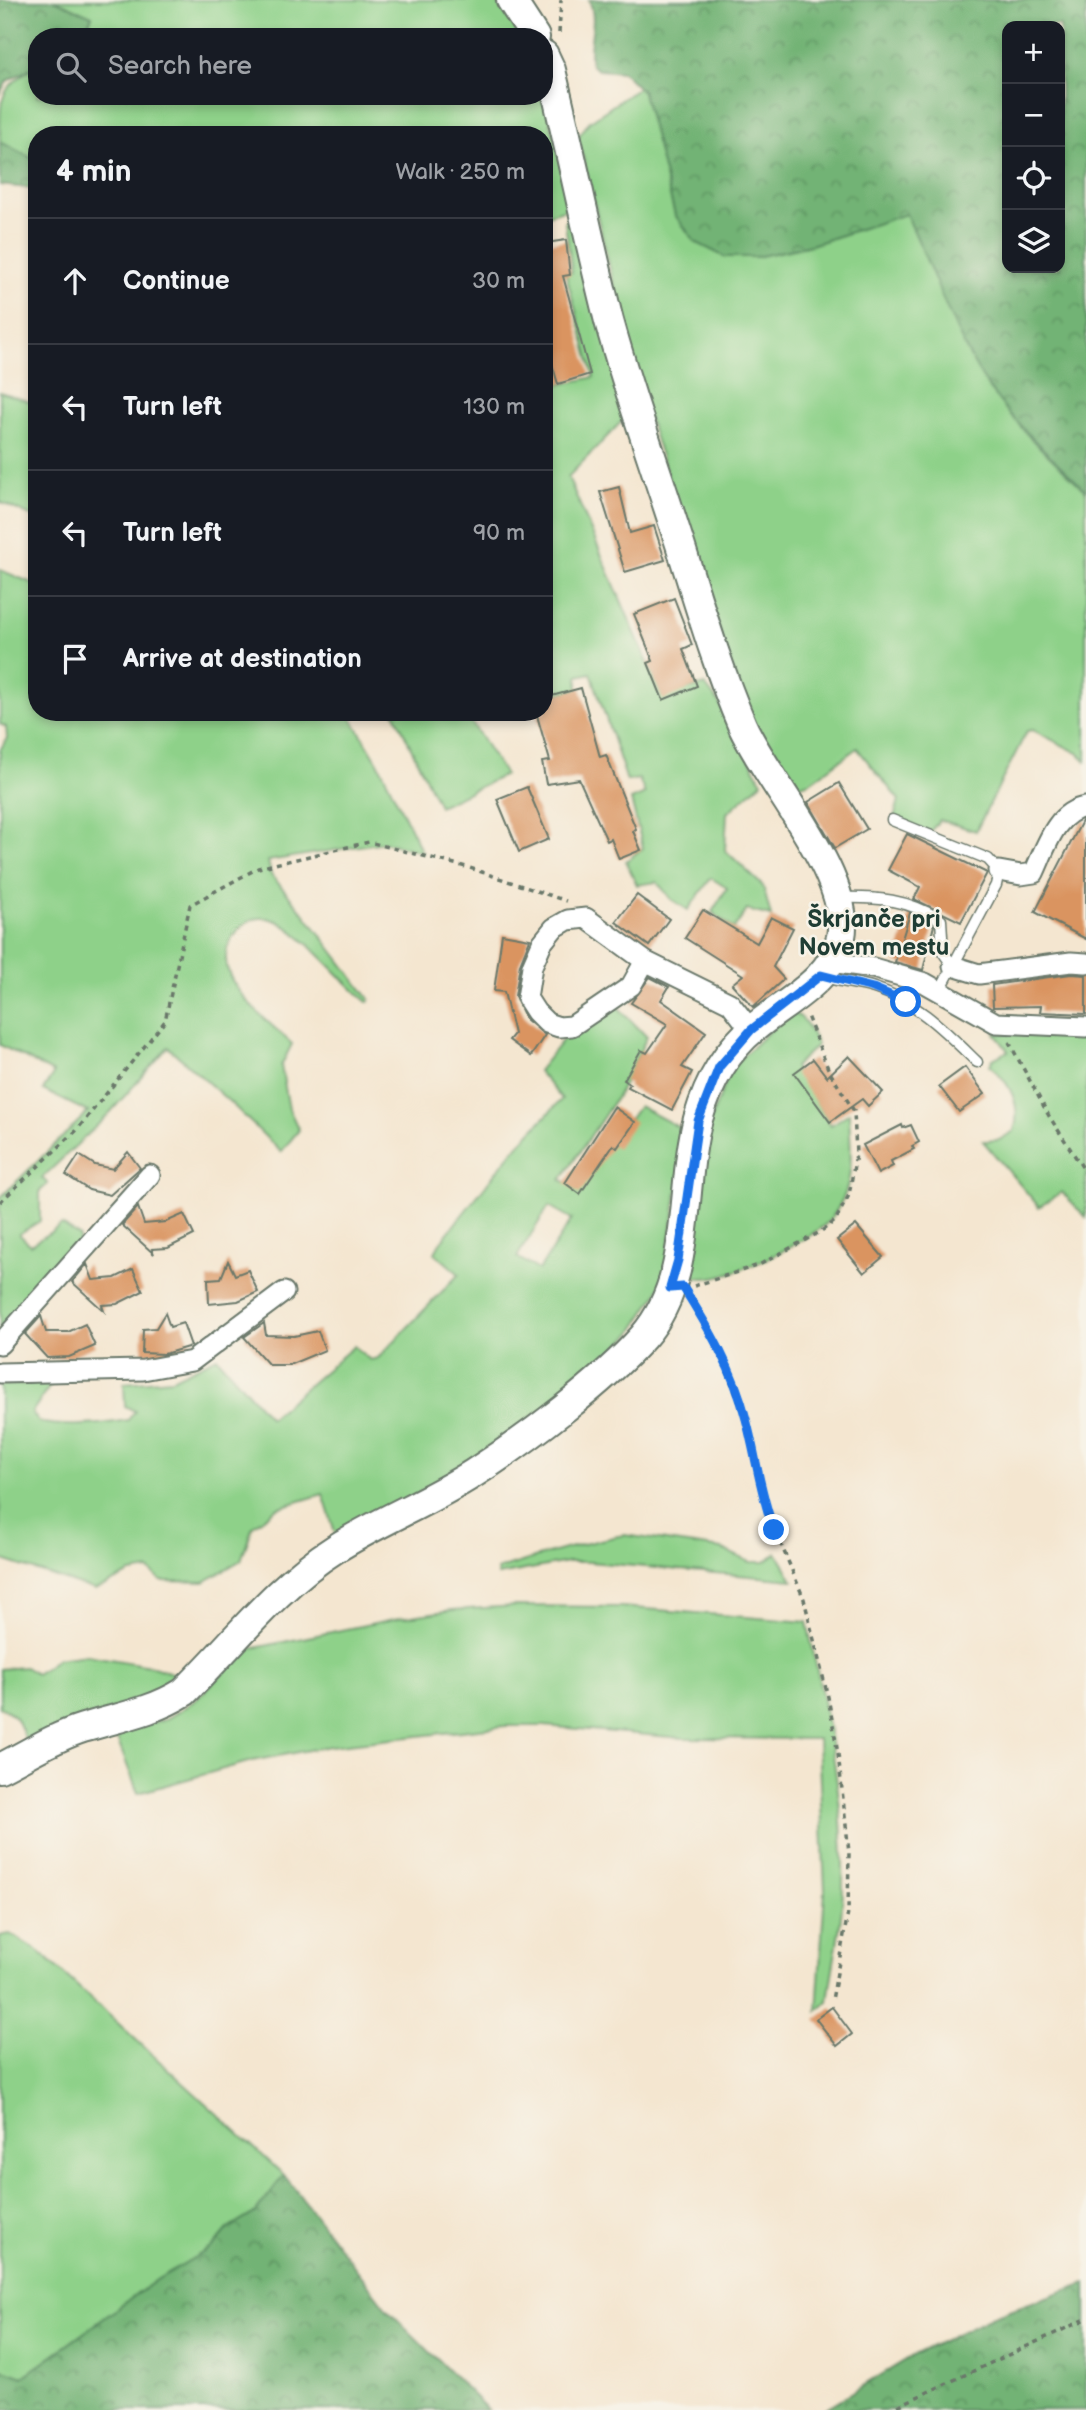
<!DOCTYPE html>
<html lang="en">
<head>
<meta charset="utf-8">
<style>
	body { margin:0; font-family:"Balsamiq Sans",sans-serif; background:#242831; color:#f1f3f6 }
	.controls { position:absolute; right:21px; top:21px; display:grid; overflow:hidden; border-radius:14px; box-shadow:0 4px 10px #0003 }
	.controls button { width:63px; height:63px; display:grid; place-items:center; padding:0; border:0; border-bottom:2px solid #363941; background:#171b24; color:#f1f3f6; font:35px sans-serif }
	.stop { position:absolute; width:21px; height:21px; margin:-16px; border:5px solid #1a73e8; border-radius:50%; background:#fff }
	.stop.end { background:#1a73e8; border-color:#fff; box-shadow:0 2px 7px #0008 }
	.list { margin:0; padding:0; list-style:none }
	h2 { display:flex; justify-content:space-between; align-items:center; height:91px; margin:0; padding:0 28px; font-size:30px }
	h2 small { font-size:23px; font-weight:400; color:#9ea1a6 }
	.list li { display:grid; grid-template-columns:46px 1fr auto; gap:21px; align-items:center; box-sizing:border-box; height:126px; padding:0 28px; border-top:2px solid #363941 }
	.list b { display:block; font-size:26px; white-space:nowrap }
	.list em { font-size:23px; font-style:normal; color:#9ea1a6 }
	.icon { flex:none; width:38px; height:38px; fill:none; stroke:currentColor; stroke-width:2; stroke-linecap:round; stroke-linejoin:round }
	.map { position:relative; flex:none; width:1086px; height:2410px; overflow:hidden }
	.search { position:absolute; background:#171b24; box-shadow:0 4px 10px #0003; left:28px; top:28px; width:525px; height:77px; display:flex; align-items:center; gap:18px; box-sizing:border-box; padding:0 24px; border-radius:28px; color:#9ea1a6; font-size:26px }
	.panel { position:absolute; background:#171b24; box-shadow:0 4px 10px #0003; left:28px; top:126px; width:525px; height:595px; border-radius:28px }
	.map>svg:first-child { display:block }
</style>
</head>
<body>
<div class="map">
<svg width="1086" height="2410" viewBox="0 0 1086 2410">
	<defs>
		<pattern id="forest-crowns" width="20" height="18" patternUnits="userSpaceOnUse" patternTransform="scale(1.75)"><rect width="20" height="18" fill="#72b375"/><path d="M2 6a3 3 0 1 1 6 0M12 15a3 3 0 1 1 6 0" fill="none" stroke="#5d9361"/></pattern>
	</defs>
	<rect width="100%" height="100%" fill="#f7f3e8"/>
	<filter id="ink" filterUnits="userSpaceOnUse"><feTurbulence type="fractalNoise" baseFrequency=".0143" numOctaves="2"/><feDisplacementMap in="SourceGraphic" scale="14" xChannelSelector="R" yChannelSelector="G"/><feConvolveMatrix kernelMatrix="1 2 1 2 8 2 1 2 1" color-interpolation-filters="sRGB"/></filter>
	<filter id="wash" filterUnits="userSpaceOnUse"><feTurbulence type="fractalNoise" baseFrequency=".00686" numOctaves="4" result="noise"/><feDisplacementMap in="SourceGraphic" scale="28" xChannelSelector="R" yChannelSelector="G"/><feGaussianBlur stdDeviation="1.57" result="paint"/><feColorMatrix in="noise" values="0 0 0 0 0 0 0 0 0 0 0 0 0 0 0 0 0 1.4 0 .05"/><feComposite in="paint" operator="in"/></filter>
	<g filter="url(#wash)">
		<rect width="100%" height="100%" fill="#f4e6d0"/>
		<!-- grass -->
		<g fill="#8ed189" stroke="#56875e" stroke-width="2" fill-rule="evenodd">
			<path d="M54 0H496L521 37H82L92 16Z"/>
			<path d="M37 65V96H544L572 207 545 216 544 219V135H37V161L0 142C0 92 0 90 37 65Z"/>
			<path d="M638 88 643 92 675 215 756 257 811 245 906 213 988 387 1031 439 1086 491V761L1078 753 1033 730 1027 731 976 831 940 820 928 834 894 818 899 800 857 748 810 782 791 788 750 723 641 396 578 137 589 122Z"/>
			<path d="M575 216 627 416 568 477 662 696 705 685 720 704 762 782 727 813 725 850 763 886 771 916 747 910 734 929 712 912 727 888 711 878 688 910 671 899 657 882 637 885 626 861 643 848 631 800 645 794 639 779 627 781 591 673 578 676V689L544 697V351L558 385 594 377 566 275 572 272 565 222Z"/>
			<path d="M0 392 37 404V519L0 502Z"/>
			<path d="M0 570 37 585V712H348L378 762 422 852 384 842 268 861 271 875 303 912 370 1000 367 1002C343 982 298 928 274 920 261 915 250 918 240 928 197 971 263 1015 292 1044L281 1066 289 1109 299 1130 281 1152 232 1104 168 1047 107 1116 42 1178 48 1184 40 1191V1221L19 1234 30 1245 62 1225 79 1236V1243L44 1282 35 1286 0 1329V1198L88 1112 43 1090 54 1073 0 1045V750L7 738 6 727 0 724Z"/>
			<path d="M394 712H465L505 775 439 806Z"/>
			<path d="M614 1003 647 1037 618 1095 561 1180 580 1188 639 1106 686 1131 666 1269 657 1294 631 1334 587 1375 471 1464 337 1539 323 1494 277 1508 253 1526 241 1560 204 1582 161 1581 149 1570 131 1573 95 1590 0 1559V1385L52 1383 32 1412 39 1422C68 1428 99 1425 128 1420L135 1411 125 1406 124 1383 172 1379 217 1357 270 1418 354 1346 370 1360 378 1358 459 1274 435 1253 439 1244 513 1151 562 1099 538 1071 566 1036ZM549 1206 572 1219 539 1270 517 1257Z"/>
			<path d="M789 1013C806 1014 810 1031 817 1045L794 1067 831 1125 849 1113C850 1140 854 1169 845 1194 841 1203 835 1215 828 1222 809 1241 722 1285 696 1277L689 1266 705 1132 733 1065Z"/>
			<path d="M995 1033 1086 1036V1218L1062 1192 1039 1207 983 1141 999 1140 1014 1131C1022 1105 1010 1083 990 1065L993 1059 1008 1051Z"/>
			<path d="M624 1535 722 1549 750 1562H765L777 1553 793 1580 589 1562H568L498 1575 497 1570C539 1556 580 1543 624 1535Z"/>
			<path d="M516 1606 621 1607 807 1622C825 1708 845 1795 843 1883 843 1923 833 1962 828 2001L817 2011 825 1890 818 1739 682 1738 544 1726H505L330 1746 252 1761 138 1793 115 1734 168 1718 197 1699 245 1650 399 1618 452 1610Z"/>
			<path d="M87 1655 150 1666 179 1675 174 1686 26 1743C22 1727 16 1713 0 1707V1669L25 1667 36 1674 57 1659Z"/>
			<path d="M10 1934 40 1952 284 2175 256 2212 228 2229 214 2246 158 2279 23 2377 4 2370 0 2372V1936Z"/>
		</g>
		<!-- forest -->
		<g fill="url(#forest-crowns)" stroke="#487854" stroke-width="2" fill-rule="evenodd">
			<path d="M0 0H54L92 16 82 37H37V65L7 81 0 93Z"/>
			<path d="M589 0H1086V491C1053 458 1018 428 990 389 955 340 933 269 906 214L811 245 756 257H725L695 242 675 215 643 92 623 72 598 70 591 65C586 43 599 23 589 0ZM1060 26V268H1007V26Z"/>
			<path d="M0 142 37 161V189L0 185Z"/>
			<path d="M284 2175 387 2309 488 2410H0V2372L4 2370 23 2377 158 2279 214 2246 228 2229 256 2212Z"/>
			<path d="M1086 2283V2410H823L916 2354 993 2316Z"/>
		</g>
		<g id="blocks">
			<!-- building -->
			<g fill="#da9460">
				<path d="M566 240 570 275 563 276 590 374 558 384 548 350 544 351V277L551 276 546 243Z"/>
				<path d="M619 487 630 533 654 526 665 560 625 572 600 492Z"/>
				<path d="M674 598 692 645 683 649 697 686 663 700 648 663 653 661 634 614Z"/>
				<path d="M581 688 600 757 606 755 636 829 633 831 641 850 619 859 611 839 607 841 579 779 546 784 542 762 550 761 536 712H544V698Z"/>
				<path d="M839 783 867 829 835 848 808 802Z"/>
				<path d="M527 787 549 839 519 852 497 799Z"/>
				<path d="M1086 820V939L1035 912 1082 821Z"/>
				<path d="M907 834 987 873 961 922 914 899 920 887 888 870Z"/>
				<path d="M637 895 669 919 649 946 616 922Z"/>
				<path d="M703 910 757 943 771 917 793 928 773 967 784 979 753 1007 732 984 743 975 685 938Z"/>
				<path d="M910 913 934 925 923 970 895 962Z"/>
				<path d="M502 934 530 939 520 964 515 996 526 1019 545 1035 531 1056 509 1040 514 1034 504 992 494 991Z"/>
				<path d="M1071 974 1086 975V1014L1040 1012 1041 1006 993 1007 992 985Z"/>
				<path d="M650 977 669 987 661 1000 706 1032 682 1067 692 1072 672 1110 628 1087 630 1084 624 1080 641 1050 647 1053 667 1024 631 1003Z"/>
				<path d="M849 1056 883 1092 868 1106 862 1099 830 1122 794 1073 813 1059 827 1077Z"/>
				<path d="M965 1067 985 1094 959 1112 939 1086Z"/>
				<path d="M614 1107 635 1122 617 1148 613 1145 580 1194 565 1183Z"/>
				<path d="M902 1125 903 1128 911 1125 919 1142 912 1146 914 1149 891 1161 893 1166 878 1174 863 1145Z"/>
				<path d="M128 1152 140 1168 110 1195 89 1190 66 1175 79 1155 95 1165 113 1169Z"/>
				<path d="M138 1207 144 1224 166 1222 184 1214 194 1235 168 1248 152 1249 154 1254 122 1225Z"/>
				<path d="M856 1225 883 1257 864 1273 837 1240Z"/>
				<path d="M228 1261 235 1275 248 1270 258 1292 238 1301 209 1304 208 1279 221 1278Z"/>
				<path d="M87 1264 93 1280 115 1278 133 1269 143 1291 117 1304 102 1305 104 1311 72 1282Z"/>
				<path d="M165 1313 170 1327 183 1323 191 1346 164 1354 142 1353 143 1329 156 1328Z"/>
				<path d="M41 1316 46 1332H68L85 1324 95 1346 69 1357 47 1358 25 1334Z"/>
				<path d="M264 1323 266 1335 294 1336 318 1331 325 1350 289 1365H269L244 1337Z"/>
				<path d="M832 2007 852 2034 837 2046 816 2019Z"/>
			</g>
		</g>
	</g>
	<g filter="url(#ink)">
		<use href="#blocks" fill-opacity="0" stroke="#6a786b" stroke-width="2"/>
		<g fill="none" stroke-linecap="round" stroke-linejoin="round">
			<defs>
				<g id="lane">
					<path d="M892 820 988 859 999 871 996 885 940 990"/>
					<path d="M839 898C878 897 907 899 941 920L943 952 953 966"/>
					<path d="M825 977C841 982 858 983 874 988 915 1000 946 1032 977 1062"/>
				</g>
				<g id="street">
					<path d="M999 871 1021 875 1034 873C1046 847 1056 811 1086 807"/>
					<path d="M645 961 631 986 572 1026 559 1027 547 1023 536 1012 527 998 532 966 542 943 554 928 568 920 586 918 645 961 730 1003 751 1030"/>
					<path d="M831 962 873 968 925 983 996 1023 1086 1027"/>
					<path d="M953 966 979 974 1071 962 1086 963"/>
					<path d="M0 1344 150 1175"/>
					<path d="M0 1373 143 1370 192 1361 284 1292"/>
				</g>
				<g id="secondary">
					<path d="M511 0 535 37"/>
					<path d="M0 1768C26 1755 54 1737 83 1728 119 1717 152 1712 184 1692 233 1644 276 1586 335 1549 379 1521 429 1502 474 1473 526 1440 603 1382 643 1337 695 1278 679 1189 698 1119 708 1084 726 1051 754 1028 786 1001 832 981 841 937 853 876 767 782 742 725 716 664 698 601 678 538 655 466 629 394 609 321 588 238 571 153 551 70L544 55"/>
				</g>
			</defs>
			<!-- lane casing -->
			<use href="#lane" stroke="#6a786b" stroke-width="13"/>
			<!-- street casing -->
			<use href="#street" stroke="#6a786b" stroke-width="23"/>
			<!-- secondary casing -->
			<use href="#secondary" stroke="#6a786b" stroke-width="32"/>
			<!-- path -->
			<g stroke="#6a786b" stroke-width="3.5" stroke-dasharray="5 5" stroke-linecap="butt">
				<path d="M559 33 561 0"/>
				<path d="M1009 1042 1049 1116 1086 1173"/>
				<path d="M0 1202 76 1131 165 1021 190 905 258 868 369 842 470 868 566 901"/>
				<path d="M694 1286 759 1265 820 1232 835 1221 849 1195 856 1154 854 1111 829 1071 807 1016"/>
				<path d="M691 1300 716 1342 746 1419 767 1511 804 1599 828 1697 838 1754 849 1852 848 1913 832 2000"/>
				<path d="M889 2410 1086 2319"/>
			</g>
			<!-- lane -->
			<use href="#lane" stroke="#fff" stroke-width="10"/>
			<!-- street -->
			<use href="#street" stroke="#fff" stroke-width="19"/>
			<!-- secondary -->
			<use href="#secondary" stroke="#fff" stroke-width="28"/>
		</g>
	</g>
	<g fill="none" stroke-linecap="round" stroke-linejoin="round" filter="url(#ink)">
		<!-- route -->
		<path stroke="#1a73e8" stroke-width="9" d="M774 1530C760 1493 756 1456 746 1419 734 1371 709 1328 683 1287L670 1288 678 1260 698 1121 719 1067 751 1030 821 975 873 988 906 1002"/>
	</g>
	<g text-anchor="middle" stroke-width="5" stroke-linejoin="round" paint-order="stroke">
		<!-- quarter labels -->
		<g font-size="24" font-weight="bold" fill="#1f3d34" stroke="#f7f3e8">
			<text x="874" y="927">Škrjanče pri<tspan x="874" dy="28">Novem mestu</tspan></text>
		</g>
	</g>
</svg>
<div class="controls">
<button>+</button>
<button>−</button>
<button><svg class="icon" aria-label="locate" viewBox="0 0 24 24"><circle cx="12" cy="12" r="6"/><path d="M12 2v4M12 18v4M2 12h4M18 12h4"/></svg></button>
<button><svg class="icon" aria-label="layers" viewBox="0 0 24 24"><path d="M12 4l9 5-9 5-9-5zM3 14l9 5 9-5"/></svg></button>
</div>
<div class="stop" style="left:906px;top:1002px"></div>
<div class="stop end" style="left:774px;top:1530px"></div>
<div class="search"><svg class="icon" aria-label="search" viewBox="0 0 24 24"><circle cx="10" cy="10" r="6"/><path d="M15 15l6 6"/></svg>Search here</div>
<section class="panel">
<h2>4 min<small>Walk · 250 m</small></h2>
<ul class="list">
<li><svg class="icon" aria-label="ahead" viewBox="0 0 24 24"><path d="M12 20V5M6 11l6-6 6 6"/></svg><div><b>Continue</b></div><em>30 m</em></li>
<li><svg class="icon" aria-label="left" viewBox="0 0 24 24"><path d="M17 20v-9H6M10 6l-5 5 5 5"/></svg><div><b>Turn left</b></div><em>130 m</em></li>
<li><svg class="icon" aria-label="left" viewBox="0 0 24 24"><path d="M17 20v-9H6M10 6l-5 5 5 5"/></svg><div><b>Turn left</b></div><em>90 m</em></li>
<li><svg class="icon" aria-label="arrive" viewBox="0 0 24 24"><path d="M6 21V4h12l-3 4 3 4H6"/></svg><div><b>Arrive at destination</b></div></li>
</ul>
</section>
</div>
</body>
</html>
